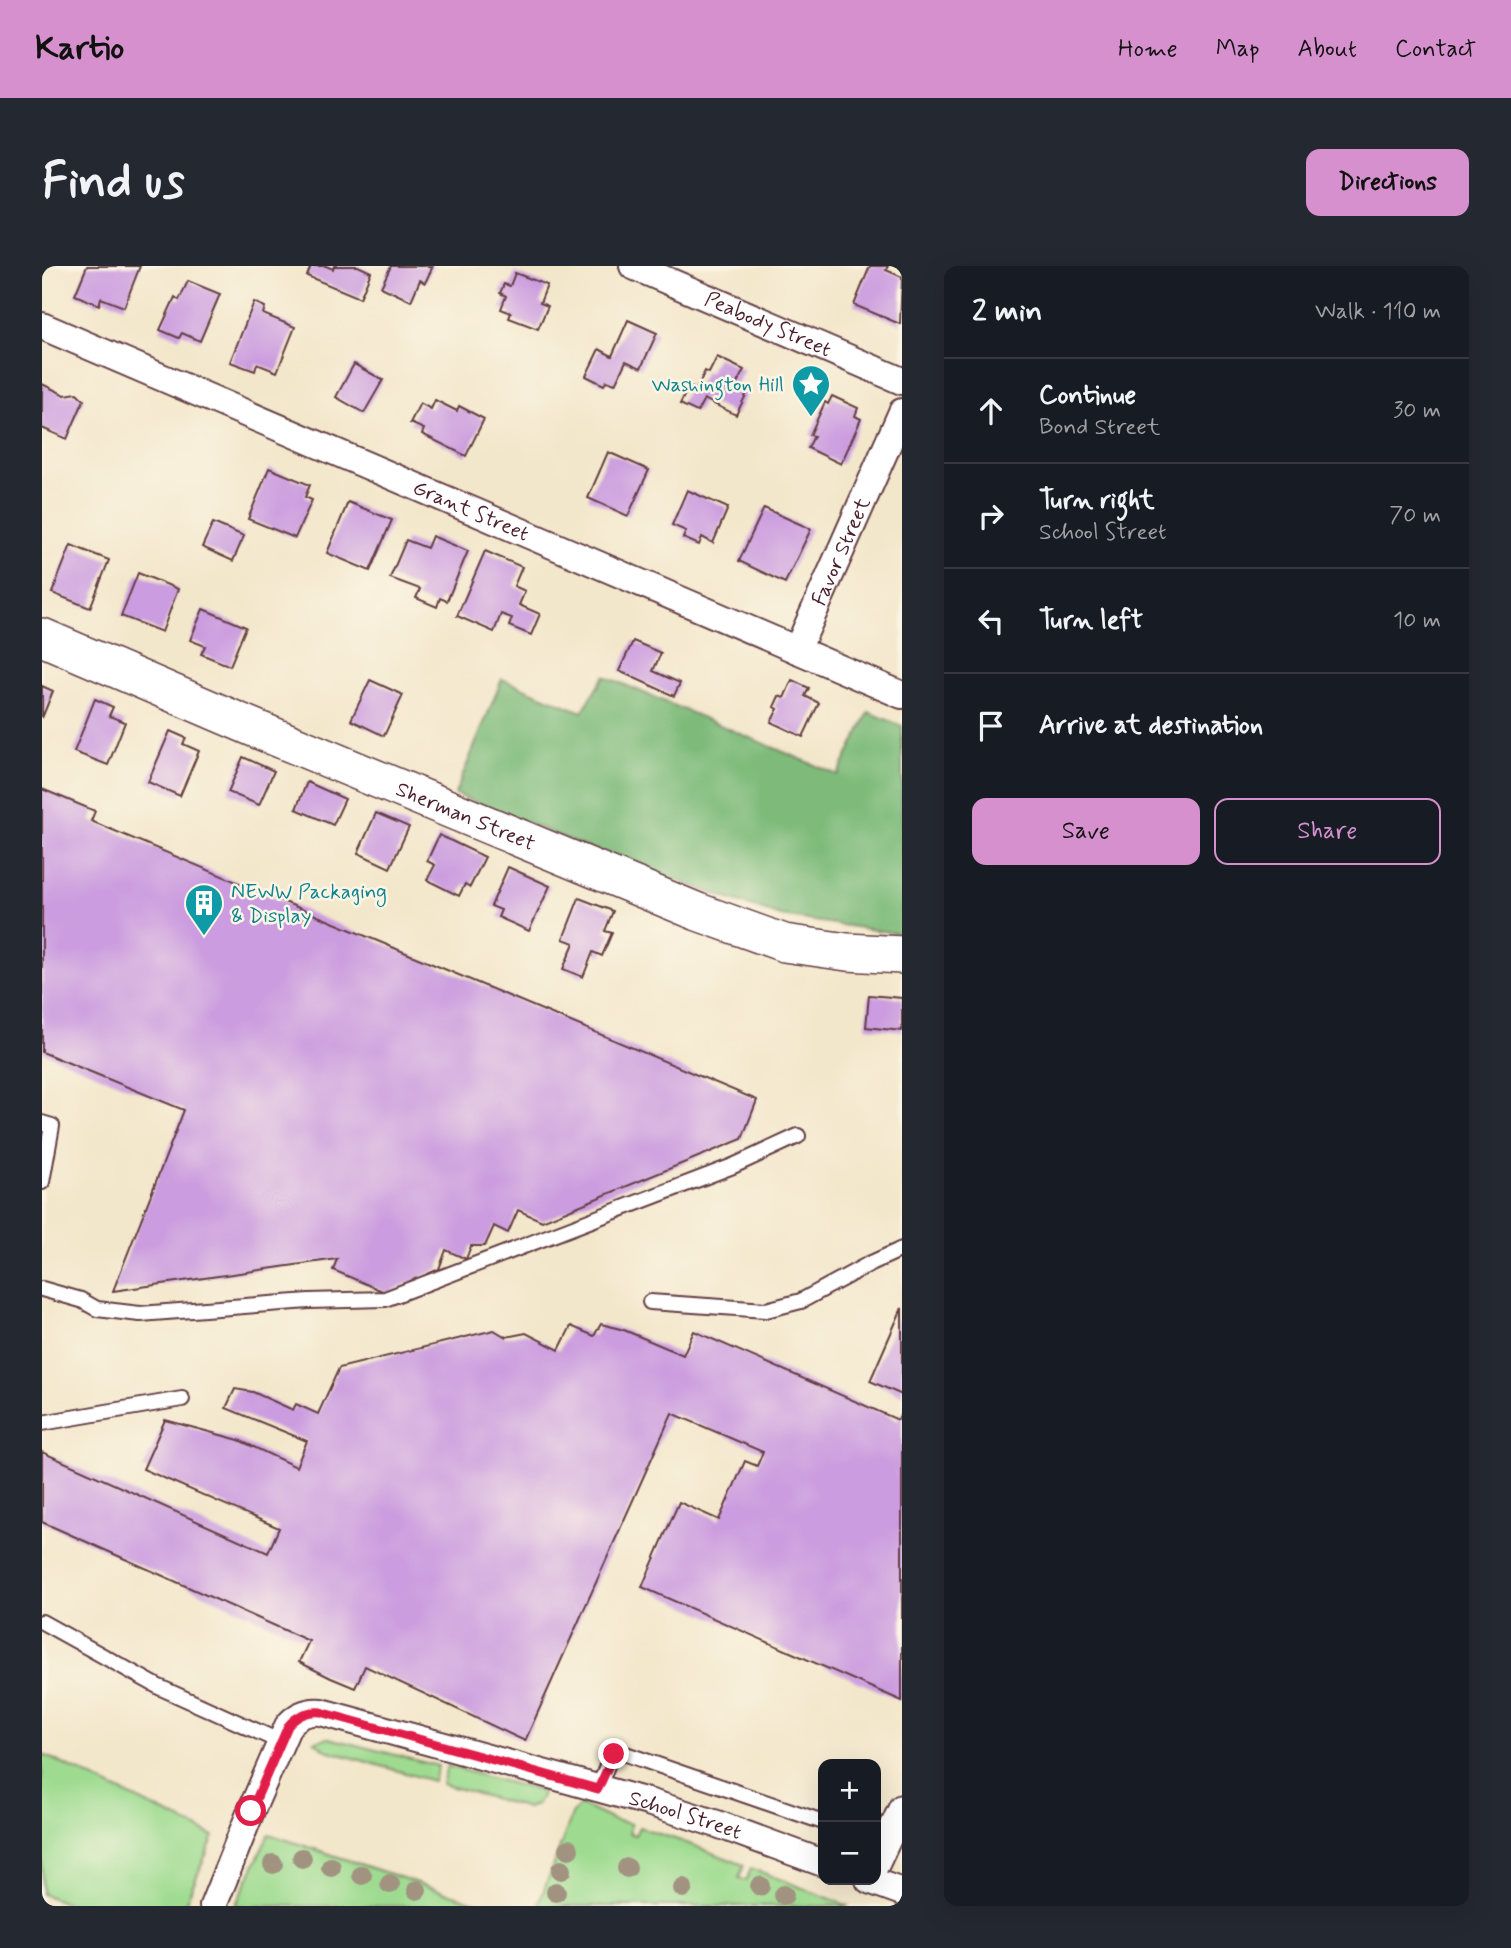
<!DOCTYPE html>
<html lang="en">
<head>
<meta charset="utf-8">
<style>
	body { margin:0; font-family:Mynerve,sans-serif; background:#242831; color:#f1f3f6 }
	.controls { position:absolute; right:21px; bottom:21px; display:grid; overflow:hidden; border-radius:14px; box-shadow:0 7px 28px #0002 }
	.controls button { width:63px; height:63px; display:grid; place-items:center; padding:0; border:0; border-bottom:2px solid #363941; background:#171b24; color:#f1f3f6; font:35px sans-serif }
	.stop { position:absolute; width:21px; height:21px; margin:-16px; border:5px solid #e11d48; border-radius:50%; background:#fff }
	.stop.end { background:#e11d48; border-color:#fff; box-shadow:0 2px 7px #0008 }
	.list { margin:0; padding:0; list-style:none }
	h2 { display:flex; justify-content:space-between; align-items:center; height:91px; margin:0; padding:0 28px; font-size:30px }
	h2 small { font-size:23px; font-weight:400; color:#9ea1a6 }
	.list li { display:grid; grid-template-columns:46px 1fr auto; gap:21px; align-items:center; box-sizing:border-box; height:105px; padding:0 28px; border-top:2px solid #363941 }
	.list b { display:block; font-size:26px; white-space:nowrap }
	.list p { margin:0; font-size:23px; white-space:nowrap; color:#9ea1a6 }
	.list em { font-size:23px; font-style:normal; color:#9ea1a6 }
	.actions { display:flex; gap:14px; padding:21px 28px }
	.actions a { flex:1; padding:16px 0; border:2px solid #d690ce; border-radius:14px; text-align:center; font-size:24px; color:#d690ce }
	.actions .main { background:#d690ce; color:#111 }
	.icon { flex:none; width:38px; height:38px; fill:none; stroke:currentColor; stroke-width:2; stroke-linecap:round; stroke-linejoin:round }
	.map { position:relative; flex:none; width:860px; height:1640px; overflow:hidden; border-radius:14px }
	header { display:flex; align-items:center; gap:42px; box-sizing:border-box; height:98px; padding:0 35px; background:#d690ce; color:#111 }
	header strong { font-size:33px }
	nav { display:flex; gap:38px; margin-inline-start:auto; font-size:24px }
	.intro { display:flex; align-items:center; justify-content:space-between; box-sizing:border-box; height:168px; padding:0 42px }
	h1 { margin:0; font-size:49px }
	.button { padding:18px 32px; border-radius:14px; background:#d690ce; color:#111; font-size:24px; font-weight:700 }
	main { display:flex; gap:42px; padding:0 42px }
	aside { flex:1; background:#171b24; border-radius:14px; box-shadow:0 7px 28px #0002 }
	.map>svg:first-child { display:block }
</style>
</head>
<body>
<header>
<strong>Kartio</strong>
<nav><a>Home</a><a>Map</a><a>About</a><a>Contact</a></nav>
</header>
<div class="intro"><h1>Find us</h1><a class="button">Directions</a></div>
<main>
<div class="map">
<svg width="860" height="1640" viewBox="0 0 860 1640">
	<rect width="100%" height="100%" fill="#fcf5e5"/>
	<filter id="ink" filterUnits="userSpaceOnUse"><feTurbulence type="fractalNoise" baseFrequency=".0143" numOctaves="2"/><feDisplacementMap in="SourceGraphic" scale="14" xChannelSelector="R" yChannelSelector="G"/><feConvolveMatrix kernelMatrix="1 2 1 2 8 2 1 2 1" color-interpolation-filters="sRGB"/></filter>
	<filter id="wash" filterUnits="userSpaceOnUse"><feTurbulence type="fractalNoise" baseFrequency=".00686" numOctaves="4" result="noise"/><feDisplacementMap in="SourceGraphic" scale="28" xChannelSelector="R" yChannelSelector="G"/><feGaussianBlur stdDeviation="1.57" result="paint"/><feColorMatrix in="noise" values="0 0 0 0 0 0 0 0 0 0 0 0 0 0 0 0 0 1.4 0 .05"/><feComposite in="paint" operator="in"/></filter>
	<g filter="url(#wash)">
		<rect width="100%" height="100%" fill="#f3e7cb"/>
		<!-- green -->
		<g fill="#9edb90" stroke="#747d5e" stroke-width="2">
			<path d="M287 1472 396 1500 391 1515 284 1484 272 1475Z"/>
			<path d="M0 1488 172 1570 142 1640H31L0 1628Z"/>
			<path d="M405 1500 501 1526 494 1539 485 1542 400 1518Z"/>
			<path d="M539 1539 571 1554 589 1558 587 1567 593 1569 597 1561 642 1576 702 1599 697 1612 704 1615 709 1602 807 1640H496L531 1546Z"/>
			<path d="M227 1568 233 1570 445 1640H193Z"/>
		</g>
		<!-- forest -->
		<path fill="#7ebb7a" stroke="#646d52" stroke-width="2" d="M562 410 796 509 827 446 860 460V668L739 650 684 632 547 582 413 528 460 413 540 446Z"/>
		<g id="blocks">
			<!-- building -->
			<g fill="#cb9cdf">
				<path d="M45 0H98L82 41 59 32 57 39 33 29Z"/>
				<path d="M269 0H284L291 3 292 0H316L329 6 318 32 265 10Z"/>
				<path d="M349 0H391L383 17 378 14 369 35 339 21Z"/>
				<path d="M828 0H846L844 4 860 11 858 58 812 39Z"/>
				<path d="M473 7 505 19 498 37 506 40 496 63 467 52 469 47 459 43 464 30 458 27 462 18 468 20Z"/>
				<path d="M146 15 178 28 158 75 140 67 137 72 118 64 133 31 137 34Z"/>
				<path d="M212 36 223 41 221 48 253 61 235 106 215 98 213 105 188 96Z"/>
				<path d="M586 54 615 67 599 102 584 95 573 118 565 115 562 119 544 110 557 83 570 90Z"/>
				<path d="M675 91 702 104 694 119 706 125 694 149 662 133 655 146 638 138 647 120 654 124 663 105 667 107Z"/>
				<path d="M312 98 341 114 322 147 294 131Z"/>
				<path d="M0 118 23 129 35 127 42 134 25 173 0 162Z"/>
				<path d="M790 130 816 142 813 150 819 153 799 198 766 182 772 170 768 169 783 136 786 138Z"/>
				<path d="M393 134 415 145 417 140 442 153 424 190 380 168 382 163 368 157 378 137 389 143Z"/>
				<path d="M566 186 607 204 586 250 546 232Z"/>
				<path d="M227 202 268 219 263 231 270 234 253 272 206 253Z"/>
				<path d="M645 224 686 242 671 277 660 271 657 279 641 272 644 265 630 259Z"/>
				<path d="M306 236 350 254 328 305 285 287Z"/>
				<path d="M722 242 769 263 743 317 697 295Z"/>
				<path d="M171 257 202 270 191 295 160 281Z"/>
				<path d="M390 270 426 285 405 335 398 332 395 341 374 332 378 323 348 312 364 274 385 282Z"/>
				<path d="M29 279 67 294 48 342 10 327Z"/>
				<path d="M443 285 480 301 472 320 483 325 477 339 498 348 489 369 467 360 470 352 459 348 452 366 415 350Z"/>
				<path d="M96 307 136 323 120 366 79 350Z"/>
				<path d="M161 343 204 361 188 400 159 388 163 380 148 374Z"/>
				<path d="M591 375 619 387 611 405 638 417 632 430 577 405Z"/>
				<path d="M328 414 361 429 342 470 309 454Z"/>
				<path d="M750 414 767 422 763 430 777 437 761 471 729 456 736 443 732 441 737 430 742 432Z"/>
				<path d="M0 420 11 425 0 452Z"/>
				<path d="M53 433 71 441 67 450 83 456 66 499 32 486Z"/>
				<path d="M128 465 144 472 141 478 157 485 138 530 106 516Z"/>
				<path d="M201 491 232 505 217 539 186 526Z"/>
				<path d="M265 516 303 533 291 559 254 543Z"/>
				<path d="M0 523 53 545 49 555 715 834 700 873 500 955 476 944 466 967 452 960 443 980H429L424 993 404 984 397 1003 345 1027 291 1004 295 993 71 1025 142 844 0 786Z"/>
				<path d="M334 547 367 561 348 602 316 587Z"/>
				<path d="M397 569 443 591 428 621 423 618 417 630 385 614 393 599 385 595Z"/>
				<path d="M466 601 508 620 487 665 456 651 459 644 449 640Z"/>
				<path d="M537 632 571 645 563 665 570 667 560 690 551 686 541 711 521 703 532 677 521 673Z"/>
				<path d="M827 729 860 732V765L824 761Z"/>
				<path d="M860 1042V1129L828 1115Z"/>
				<path d="M559 1058 582 1064 641 1089 652 1065 856 1154 860 1144V1435L600 1321 637 1236 677 1254 703 1195 715 1200 721 1186 630 1147 483 1475 323 1400 313 1422 289 1412 257 1396 267 1375 0 1256V1186L226 1287 237 1262 101 1203 123 1154 197 1174 254 1201 265 1175 184 1142 193 1123 211 1126 251 1144 254 1138 276 1148 297 1102 452 1064 464 1071 484 1067 517 1084 529 1060 552 1070Z"/>
			</g>
		</g>
	</g>
	<g filter="url(#ink)">
		<use href="#blocks" fill-opacity="0" stroke="#633d43" stroke-width="2"/>
		<g fill="none" stroke-linecap="round" stroke-linejoin="round">
			<defs>
				<g id="lane">
					<path d="M0 857 10 860 0 916"/>
					<path d="M0 1023 39 1034 55 1043 98 1048 267 1035 343 1033 691 900 756 870"/>
					<path d="M608 1036 724 1044 759 1035 827 998 860 983"/>
					<path d="M0 1157 140 1133"/>
					<path d="M0 1356 117 1421 239 1476"/>
					<path d="M556 1523 568 1492 578 1486 781 1556"/>
				</g>
				<g id="street">
					<path id="s1" d="M591 0 860 115"/>
					<path id="s2" d="M0 60 860 429"/>
					<path id="s3" d="M755 384 860 146"/>
					<path d="M834 1598 860 1542"/>
					<path d="M827 1614 860 1626"/>
					<path id="s4" d="M171 1640 209 1545 246 1460C255 1449 265 1445 279 1446L606 1536 675 1558 781 1597"/>
				</g>
				<g id="secondary">
					<path id="s5" d="M0 371 219 465 656 646 742 677 805 686 860 689"/>
				</g>
			</defs>
			<!-- lane casing -->
			<use href="#lane" stroke="#633d43" stroke-width="18"/>
			<!-- street casing -->
			<use href="#street" stroke="#633d43" stroke-width="30"/>
			<!-- secondary casing -->
			<use href="#secondary" stroke="#633d43" stroke-width="40"/>
			<!-- lane -->
			<use href="#lane" stroke="#fff" stroke-width="14"/>
			<!-- street -->
			<use href="#street" stroke="#fff" stroke-width="26"/>
			<!-- secondary -->
			<use href="#secondary" stroke="#fff" stroke-width="37"/>
		</g>
		<!-- trees -->
		<g fill="#a29381">
			<circle cx="527" cy="1583" r="10"/>
			<circle cx="260" cy="1592" r="10"/>
			<circle cx="231" cy="1598" r="10"/>
			<circle cx="289" cy="1601" r="10"/>
			<circle cx="585" cy="1602" r="10"/>
			<circle cx="519" cy="1604" r="10"/>
			<circle cx="320" cy="1609" r="10"/>
			<circle cx="348" cy="1618" r="10"/>
			<circle cx="718" cy="1620" r="10"/>
			<circle cx="641" cy="1622" r="10"/>
			<circle cx="375" cy="1624" r="10"/>
			<circle cx="514" cy="1626" r="10"/>
			<circle cx="742" cy="1629" r="10"/>
		</g>
	</g>
	<g fill="none" stroke-linecap="round" stroke-linejoin="round" filter="url(#ink)">
		<!-- route -->
		<path stroke="#e11d48" stroke-width="9" d="M209 1545 246 1460C255 1449 265 1445 279 1446L556 1523 572 1488"/>
	</g>
	<!-- icons -->
	<defs>
		<symbol id="sight-pin" viewBox="-11 -11 22 30"><path d="M0 17L-7.5 6A9.5 9.5 0 1 1 7.5 6Z" fill="#0f9aa8" stroke="#fcf5e5"/><path d="M0-6L1.8-2.2L6-1.7L2.9 1.2L3.7 5.4L0 3.3L-3.7 5.4L-2.9 1.2L-6-1.7L-1.8-2.2Z" fill="#fff"/></symbol>
		<symbol id="building-pin" viewBox="-11 -11 22 30"><path d="M0 17L-7.5 6A9.5 9.5 0 1 1 7.5 6Z" fill="#0f9aa8" stroke="#fcf5e5"/><path d="M-4-6H4V6H1V3H-1V6H-4ZM-2.5-4.3h1.7v1.8h-1.7ZM.8-4.3h1.7v1.8H.8ZM-2.5-1h1.7V.8h-1.7ZM.8-1h1.7V.8H.8Z" fill="#fff"/></symbol>
	</defs>
	<g fill-rule="evenodd">
		<use href="#sight-pin" x="747" y="96" width="44" height="60"/>
		<use href="#building-pin" x="140" y="615" width="44" height="60"/>
	</g>
	<g text-anchor="middle" stroke-width="5" stroke-linejoin="round" paint-order="stroke">
		<!-- street labels -->
		<g font-size="21" fill="#4a1f2b" stroke="#fcf5e5">
			<text dy="7" stroke="none"><textPath href="#s1" startOffset="147">Peabody Street</textPath></text>
			<text dy="7" stroke="none"><textPath href="#s2" startOffset="467">Grant Street</textPath></text>
			<text dy="7" stroke="none"><textPath href="#s3" startOffset="108">Favor Street</textPath></text>
			<text dy="7" stroke="none"><textPath href="#s5" startOffset="460">Sherman Street</textPath></text>
			<text dy="7" stroke="none"><textPath href="#s4" startOffset="611">School Street</textPath></text>
		</g>
		<!-- culture labels -->
		<g font-size="21" fill="#0d838f" stroke="#fcf5e5" text-anchor="end">
			<text x="742" y="125">Washington Hill</text>
			<text x="189" y="632" text-anchor="start">NEWW Packaging<tspan x="189" dy="24">&amp; Display</tspan></text>
		</g>
	</g>
</svg>
<div class="controls">
<button>+</button>
<button>−</button>
</div>
<div class="stop" style="left:209px;top:1545px"></div>
<div class="stop end" style="left:572px;top:1488px"></div>
</div>
<aside>
<h2>2 min<small>Walk · 110 m</small></h2>
<ul class="list">
<li><svg class="icon" aria-label="ahead" viewBox="0 0 24 24"><path d="M12 20V5M6 11l6-6 6 6"/></svg><div><b>Continue</b><p>Bond Street</p></div><em>30 m</em></li>
<li><svg class="icon" aria-label="right" viewBox="0 0 24 24"><path d="M7 20v-9h11M14 6l5 5-5 5"/></svg><div><b>Turn right</b><p>School Street</p></div><em>70 m</em></li>
<li><svg class="icon" aria-label="left" viewBox="0 0 24 24"><path d="M17 20v-9H6M10 6l-5 5 5 5"/></svg><div><b>Turn left</b></div><em>10 m</em></li>
<li><svg class="icon" aria-label="arrive" viewBox="0 0 24 24"><path d="M6 21V4h12l-3 4 3 4H6"/></svg><div><b>Arrive at destination</b></div></li>
</ul>
<div class="actions"><a class="main">Save</a><a>Share</a></div>
</aside>
</main>
</body>
</html>
